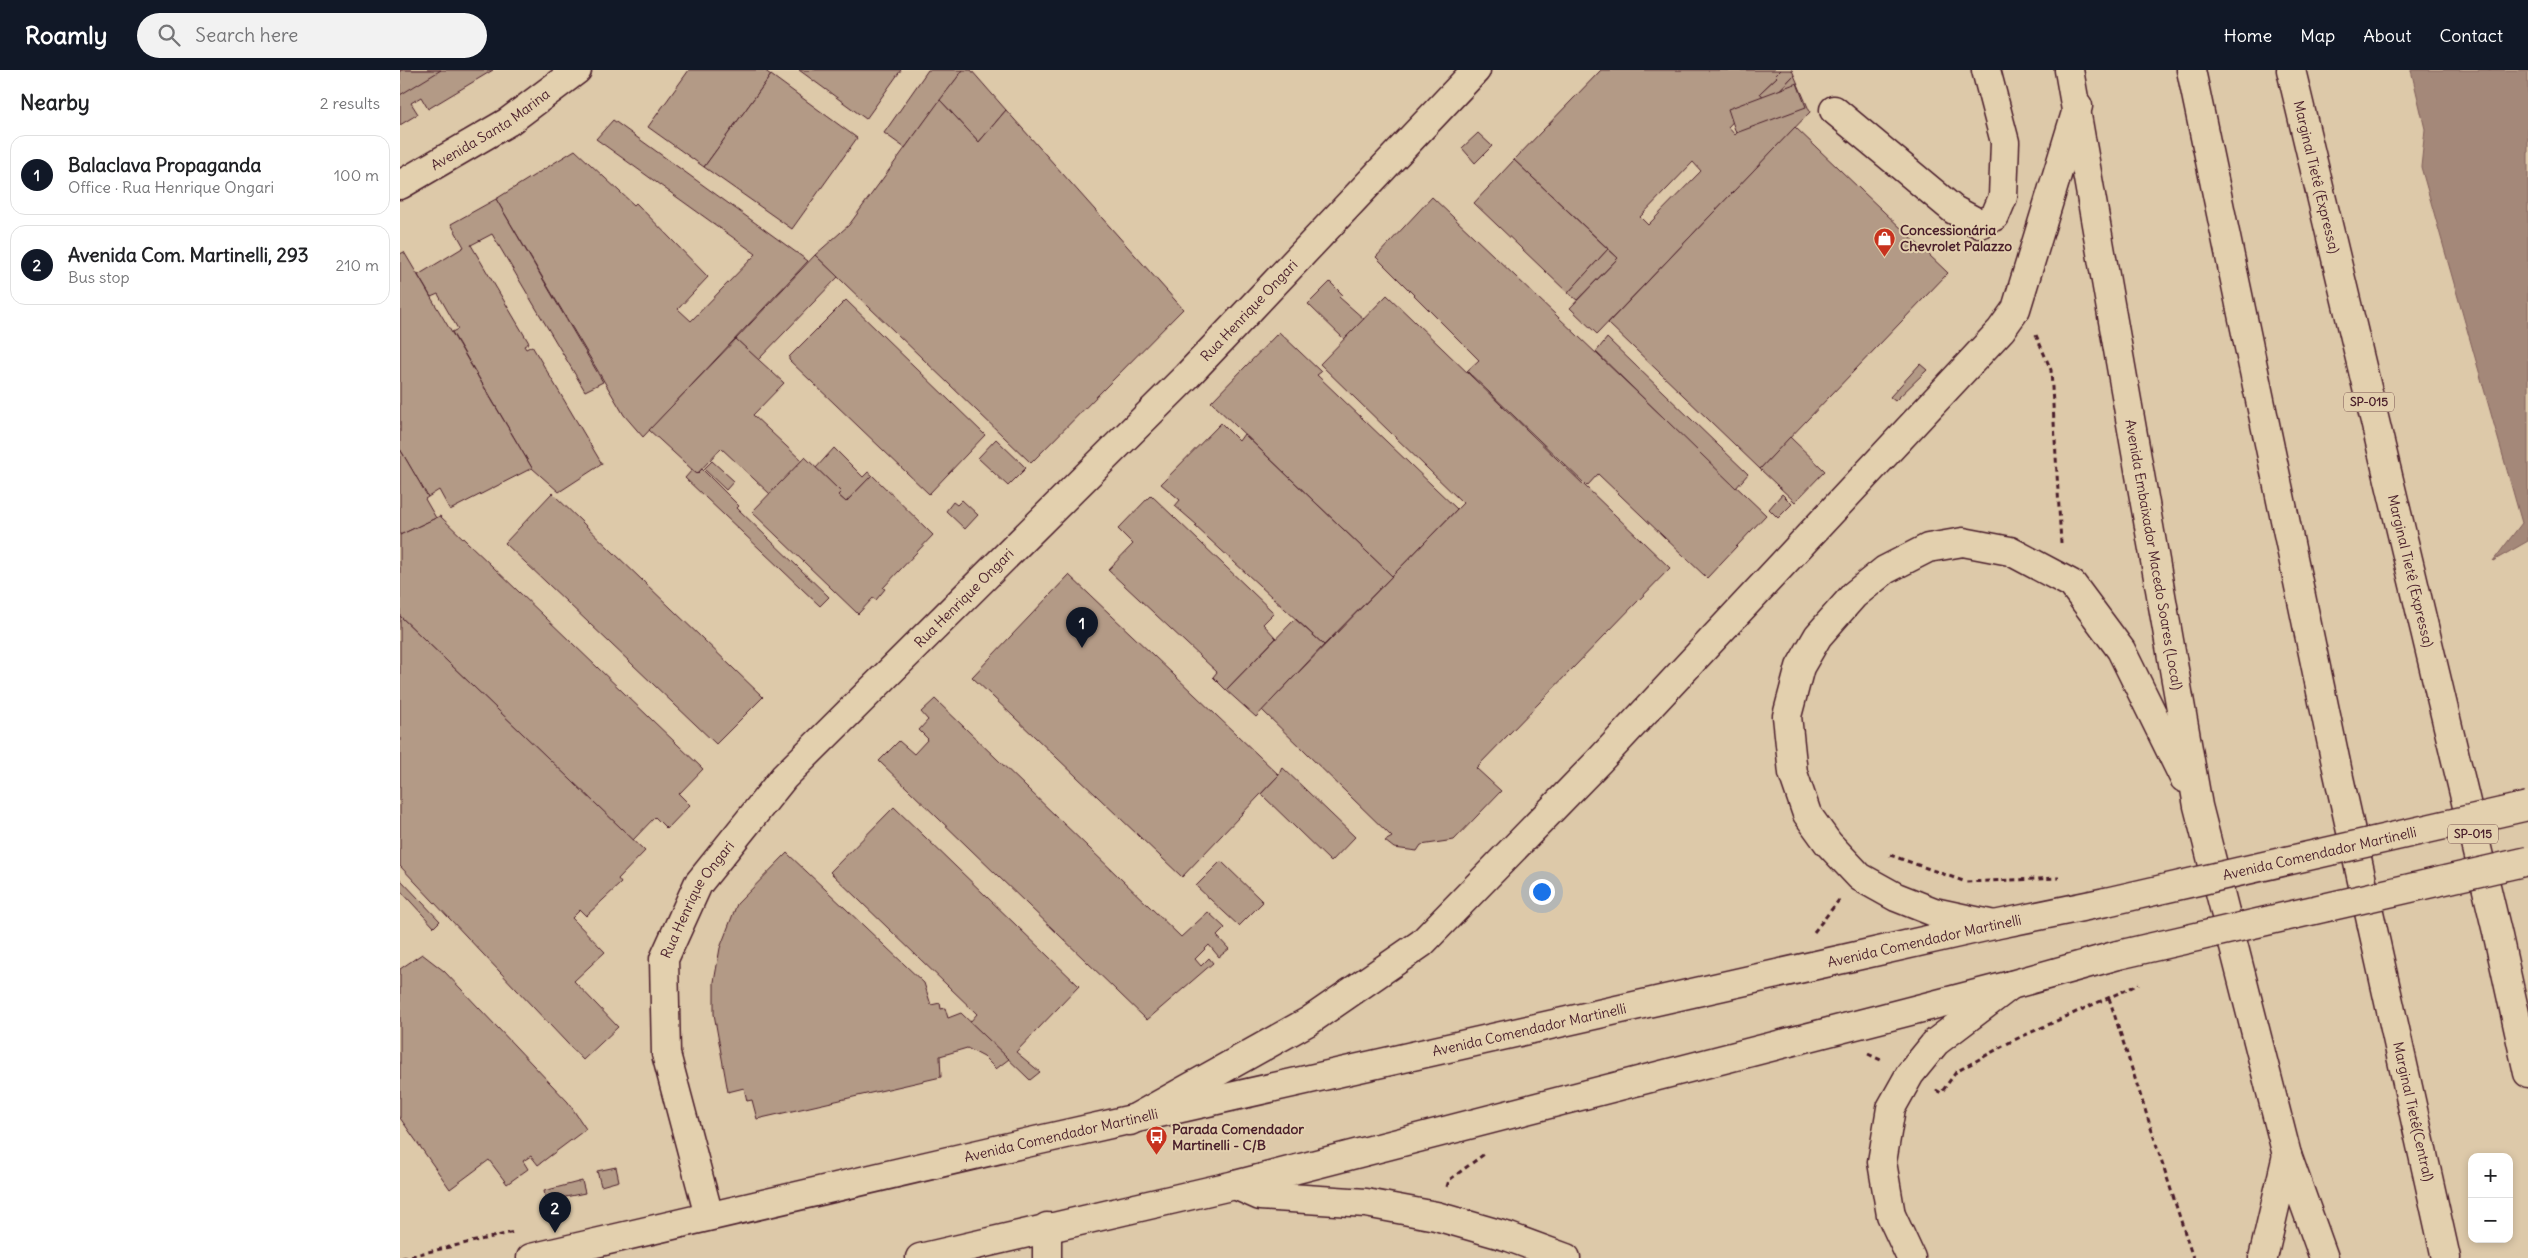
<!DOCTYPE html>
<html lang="en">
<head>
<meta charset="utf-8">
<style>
	body { margin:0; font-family:Delius,sans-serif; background:#f2f2f2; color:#202124 }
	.controls { position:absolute; right:15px; bottom:15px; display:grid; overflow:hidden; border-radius:10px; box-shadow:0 2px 8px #0003 }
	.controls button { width:45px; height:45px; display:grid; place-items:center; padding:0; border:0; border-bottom:1px solid #e0e0e0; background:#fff; color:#202124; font:25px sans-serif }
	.you { position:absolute; left:1141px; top:821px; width:18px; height:18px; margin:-12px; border:4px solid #fff; border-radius:50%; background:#1a73e8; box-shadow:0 0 0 8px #1a73e833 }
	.badge { display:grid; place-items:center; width:32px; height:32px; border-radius:50%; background:#111827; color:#fff; font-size:16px; font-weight:700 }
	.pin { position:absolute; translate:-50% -41px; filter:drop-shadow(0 1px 2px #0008) }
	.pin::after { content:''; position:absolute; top:26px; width:18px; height:15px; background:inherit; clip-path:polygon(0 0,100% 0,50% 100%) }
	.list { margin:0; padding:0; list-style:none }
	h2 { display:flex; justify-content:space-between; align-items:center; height:65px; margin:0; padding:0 20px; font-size:21px }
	h2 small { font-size:16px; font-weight:400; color:#757577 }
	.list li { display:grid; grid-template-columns:32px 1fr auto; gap:15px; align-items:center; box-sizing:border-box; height:80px; margin:0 10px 10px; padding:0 10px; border:1px solid #e0e0e0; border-radius:15px }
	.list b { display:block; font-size:19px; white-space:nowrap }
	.list p { margin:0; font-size:16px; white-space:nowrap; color:#757577 }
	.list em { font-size:16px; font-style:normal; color:#757577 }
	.icon { flex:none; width:28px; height:28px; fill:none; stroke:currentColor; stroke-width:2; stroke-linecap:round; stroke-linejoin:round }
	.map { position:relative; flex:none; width:2128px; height:1188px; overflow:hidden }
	header { display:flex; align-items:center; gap:30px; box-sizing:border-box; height:70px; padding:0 25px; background:#111827; color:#fff }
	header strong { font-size:24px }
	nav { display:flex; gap:28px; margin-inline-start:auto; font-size:18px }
	.search { width:350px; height:45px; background:#f2f2f2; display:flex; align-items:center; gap:12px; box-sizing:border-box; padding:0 18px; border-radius:28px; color:#757577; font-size:19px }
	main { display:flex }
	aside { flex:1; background:#fff }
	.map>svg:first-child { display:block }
</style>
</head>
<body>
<header>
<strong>Roamly</strong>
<div class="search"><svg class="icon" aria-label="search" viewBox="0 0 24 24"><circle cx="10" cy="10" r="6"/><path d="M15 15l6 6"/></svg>Search here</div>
<nav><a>Home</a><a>Map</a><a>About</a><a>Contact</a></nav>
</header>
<main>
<aside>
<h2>Nearby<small>2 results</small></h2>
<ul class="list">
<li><span class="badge">1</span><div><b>Balaclava Propaganda</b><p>Office · Rua Henrique Ongari</p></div><em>100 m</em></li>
<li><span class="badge">2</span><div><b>Avenida Com. Martinelli, 293</b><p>Bus stop</p></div><em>210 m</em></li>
</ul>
</aside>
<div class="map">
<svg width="2128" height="1188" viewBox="0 0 2128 1188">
	<rect width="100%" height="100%" fill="#ddc9a9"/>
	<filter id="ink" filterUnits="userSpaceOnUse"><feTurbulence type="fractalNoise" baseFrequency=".02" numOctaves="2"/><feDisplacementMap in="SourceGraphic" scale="10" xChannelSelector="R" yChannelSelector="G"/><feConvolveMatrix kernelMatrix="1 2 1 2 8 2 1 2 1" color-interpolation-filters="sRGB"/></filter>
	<g filter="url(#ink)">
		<!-- water -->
		<path fill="#a48879" stroke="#805e5a" d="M2011 0H2128V471L2093 491 2122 453 2021 97 2025 59Z"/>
		<!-- building -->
		<g fill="#b39a86" stroke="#4a1f2b" fill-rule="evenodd">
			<path d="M0 0H93L28 39 21 27 11 33 18 44 0 55Z"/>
			<path d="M0 0H41L0 25Z"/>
			<path d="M289 0H364L371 5 304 97 248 57Z"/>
			<path d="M399 0H501L466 49Z"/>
			<path d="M528 0H563L505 78 484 63Z"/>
			<path d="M563 0H571L606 40 579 72 540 30Z"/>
			<path d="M1201 0H1380L1375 5 1377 7 1360 23 1368 32 1394 5 1410 42 1197 264 1170 238 1218 188 1114 90ZM1351 32 1358 41 1335 65 1328 57ZM1293 92 1301 101 1248 155 1240 147Z"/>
			<path d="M1380 0H1392L1394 5 1368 32 1360 23 1377 7 1375 5Z"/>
			<path d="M371 5 457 68 392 159 304 97Z"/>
			<path d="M1397 13 1406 37 1336 63 1328 39Z"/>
			<path d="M540 30 579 72 606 40 783 239 631 393 415 185 449 155Z"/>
			<path d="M213 50 408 191 243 367 224 345 96 129 175 80 234 135 236 133 308 207 278 239 291 251 356 184 196 69Z"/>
			<path d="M1395 57 1548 203 1360 399 1208 253Z"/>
			<path d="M1078 63 1092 76 1075 93 1062 78Z"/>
			<path d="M1114 90 1208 179 1168 223 1074 133Z"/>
			<path d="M1032 127 1366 445 1307 508 1198 404 1187 416 1067 301 1079 290 976 187Z"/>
			<path d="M96 129 203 312 185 321 92 164 71 175 129 273 124 276 126 279 132 276 202 394 159 422 132 398 52 262 58 259 38 224 31 227 18 205 64 177 51 154Z"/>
			<path d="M1208 179 1218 188 1177 230 1168 223Z"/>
			<path d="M4 182 132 398 50 440 39 420 28 427 0 379V184Z"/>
			<path d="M415 185 438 207 358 290 336 269Z"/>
			<path d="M930 212 942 224 939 227 964 249 944 269 908 234Z"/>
			<path d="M987 225 1270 498 1076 698 1101 721 1054 770 1021 775 1017 781 994 778 985 771 992 767 862 640 1063 433 920 294Z"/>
			<path d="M446 230 585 365 529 424 389 290V287Z"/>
			<path d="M879 262 921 302 917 305 1057 439 992 506 811 332Z"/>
			<path d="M1207 268 1348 404 1336 418 1196 282Z"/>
			<path d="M336 269 384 313 353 345 402 391 370 424 321 378 297 404 249 360Z"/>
			<path d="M1520 294 1527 300 1495 331 1490 327Z"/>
			<path d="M821 353 839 371 844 364 992 506 924 575 795 456 797 455 775 436 780 430 761 414Z"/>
			<path d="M1390 367 1425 401 1395 432 1360 399Z"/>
			<path d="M596 369 626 398 608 416 578 388Z"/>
			<path d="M434 378 463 407 468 402 472 405 446 432 438 425 441 422 416 398Z"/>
			<path d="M0 379 28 427 25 429 36 448 0 465Z"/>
			<path d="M405 387 441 422 438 425 446 432 472 405 533 465 483 518 485 519 476 530 473 528 458 544 352 442Z"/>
			<path d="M312 391 334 411 326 420 304 399Z"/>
			<path d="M302 399 339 436 337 438 429 527 420 536 285 408 292 400 297 404Z"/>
			<path d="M152 423 363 627 316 674 105 473Z"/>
			<path d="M1382 424 1392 434 1378 448 1369 439Z"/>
			<path d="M751 425 874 543 863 554 876 568 826 620 813 607 817 602 708 500 733 474 718 459Z"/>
			<path d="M562 430 578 445 565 459 546 441 553 432 557 435Z"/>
			<path d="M40 446 303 699 279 724 290 735 267 759 255 747 233 770 0 546V465Z"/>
			<path d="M669 505 879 705 782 807 572 607Z"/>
			<path d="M0 546 245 781 218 809 221 813 186 846 180 840 172 848 205 882 174 911 218 957 183 990 0 796Z"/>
			<path d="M895 549 924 575 856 647 826 620Z"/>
			<path d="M535 629 781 867 808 842 825 858 817 866 829 879 819 887 809 875 795 889 801 896 809 888 813 893 747 950 479 691 499 671 514 684 528 669 519 660 528 650 521 642Z"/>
			<path d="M882 697 955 767 931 792 861 724 879 705Z"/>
			<path d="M494 737 679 916 616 982 640 1002 630 1010 570 952 577 944 430 802Z"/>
			<path d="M387 783 524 913 531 935 540 933 541 939 545 938 548 948 561 943 609 989 596 999 584 987 567 978 540 986 541 1007 357 1049 352 1030 347 1031 344 1018 328 1022 314 944V912L320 878 337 834Z"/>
			<path d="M821 791 863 832 839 856 796 816Z"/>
			<path d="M0 809 40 851 34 857 0 820Z"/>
			<path d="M22 884 44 901 168 1032 186 1059 138 1095 131 1086 123 1091 128 1099 107 1114 89 1090 50 1119 0 1048V899Z"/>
			<path d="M216 1097 219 1111 201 1116 197 1101Z"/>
			<path d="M182 1111 185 1123 146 1131 144 1121Z"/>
		</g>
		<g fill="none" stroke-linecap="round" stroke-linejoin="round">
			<defs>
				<g id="minor">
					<path d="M1434 40 1554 140 1580 154 1595 146 1603 127 1605 72 1586 0"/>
					<path id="s1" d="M0 115 108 52 177 0"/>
					<path id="s2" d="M309 1146 266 984 264 889 298 814 384 707 787 306 1076 0"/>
					<path d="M647 1188V1157"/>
				</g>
				<g id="major">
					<path id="s3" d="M131 1188 626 1073 1594 855 1706 832"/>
					<path d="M520 1188 835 1115 1611 915 1718 885"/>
				</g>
				<g id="highway">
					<path id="s4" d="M1669 0 1798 736 1887 1085 1924 1188"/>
					<path id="s5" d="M1791 0 1938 703 2046 1188"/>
					<path id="s6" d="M1891 0 2098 866 2128 1003"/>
					<path d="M1594 855 1534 842 1496 827 1460 807 1428 773 1407 744 1393 703 1387 646 1400 597 1418 566 1439 542 1454 525 1485 500 1528 478 1563 472 1610 481 1672 514 1721 580 1784 708"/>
					<path d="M730 1051 909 951 1022 873 1199 691 1601 260 1616 239 1678 36"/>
					<path d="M835 1115 860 1126 966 1133 1036 1146 1109 1167 1166 1188"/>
					<path d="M1511 1188 1491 1145 1482 1092 1491 1038 1510 1004 1536 972 1611 915"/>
					<path d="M1863 1188 1887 1085"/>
				</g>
			</defs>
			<!-- minor casing -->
			<use href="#minor" stroke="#4a1f2b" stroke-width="31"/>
			<!-- major casing -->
			<use href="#major" stroke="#4a1f2b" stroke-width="31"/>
			<!-- highway casing -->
			<use href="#highway" stroke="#4a1f2b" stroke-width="31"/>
			<!-- path -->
			<g stroke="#4a1f2b" stroke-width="3" stroke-dasharray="5 4" stroke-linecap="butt">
				<path d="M1636 265 1651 300 1661 473"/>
				<path d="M1490 785 1566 812 1659 808"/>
				<path d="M1414 862 1439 830"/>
				<path d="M1709 928 1793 1188"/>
				<path d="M1468 984 1483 991"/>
				<path d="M1536 1020 1541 1023 1556 1002 1614 970 1739 914"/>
				<path d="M1047 1117 1049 1110 1083 1085"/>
				<path d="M2 1188 114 1162"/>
			</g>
			<!-- minor -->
			<use href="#minor" stroke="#e3d0ae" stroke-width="28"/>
			<!-- major -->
			<use href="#major" stroke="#e3d0ae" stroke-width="28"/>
			<!-- highway -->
			<use href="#highway" stroke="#e3d0ae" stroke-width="28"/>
			<defs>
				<g id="major-bridge">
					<path id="s7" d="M1706 832 2128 736"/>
					<path d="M1718 885 2128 791"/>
				</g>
			</defs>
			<!-- major-bridge casing -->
			<use href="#major-bridge" stroke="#4a1f2b" stroke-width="31" stroke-linecap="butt"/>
			<!-- major-bridge -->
			<use href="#major-bridge" stroke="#e3d0ae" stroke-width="28"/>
		</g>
	</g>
	<!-- icons -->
	<defs>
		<symbol id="shop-pin" viewBox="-11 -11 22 30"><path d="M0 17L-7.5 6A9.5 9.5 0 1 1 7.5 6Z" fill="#c8321e" stroke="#e3d0ae"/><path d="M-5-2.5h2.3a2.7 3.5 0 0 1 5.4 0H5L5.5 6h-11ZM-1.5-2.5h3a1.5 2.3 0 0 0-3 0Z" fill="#fff"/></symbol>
		<symbol id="bus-pin" viewBox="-11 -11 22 30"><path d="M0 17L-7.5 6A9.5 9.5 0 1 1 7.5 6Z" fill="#c8321e" stroke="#e3d0ae"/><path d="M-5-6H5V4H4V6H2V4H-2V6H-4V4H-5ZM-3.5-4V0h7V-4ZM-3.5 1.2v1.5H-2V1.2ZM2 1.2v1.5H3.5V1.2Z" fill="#fff"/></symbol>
	</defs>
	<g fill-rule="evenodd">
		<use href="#shop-pin" x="1472" y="156" width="25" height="34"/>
		<use href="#bus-pin" x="744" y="1054" width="25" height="34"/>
	</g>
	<g text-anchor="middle" stroke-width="4" stroke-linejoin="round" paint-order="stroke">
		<!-- shield labels -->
		<g fill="#e3d0ae" stroke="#785452" stroke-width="1">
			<rect x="1944" y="322.5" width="50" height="19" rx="4"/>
			<rect x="2048" y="754.5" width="50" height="19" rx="4"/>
		</g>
		<g font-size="12" font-weight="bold" fill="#4a1f2b">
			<text x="1969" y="336">SP-015</text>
			<text x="2073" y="768">SP-015</text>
		</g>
		<!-- street labels -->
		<g font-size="14" fill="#4a1f2b" stroke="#e3d0ae">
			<text dy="5" stroke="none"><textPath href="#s1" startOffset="106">Avenida Santa Marina</textPath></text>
			<text dy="5" stroke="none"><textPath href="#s6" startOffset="110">Marginal Tietê (Expressa)</textPath></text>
			<text dy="5" stroke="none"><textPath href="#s2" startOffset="1141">Rua Henrique Ongari</textPath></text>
			<text dy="5" stroke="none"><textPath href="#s4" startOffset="492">Avenida Embaixador Macedo Soares (Local)</textPath></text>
			<text dy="5" stroke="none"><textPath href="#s6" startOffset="515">Marginal Tietê (Expressa)</textPath></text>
			<text dy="5" stroke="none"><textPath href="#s2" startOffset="736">Rua Henrique Ongari</textPath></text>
			<text dy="5" stroke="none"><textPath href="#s7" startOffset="219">Avenida Comendador Martinelli</textPath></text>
			<text dy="5" stroke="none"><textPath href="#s2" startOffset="331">Rua Henrique Ongari</textPath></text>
			<text dy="5" stroke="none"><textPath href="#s3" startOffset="1429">Avenida Comendador Martinelli</textPath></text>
			<text dy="5" stroke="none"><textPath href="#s3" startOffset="1024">Avenida Comendador Martinelli</textPath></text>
			<text dy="5" stroke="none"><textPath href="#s5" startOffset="1065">Marginal Tietê(Central)</textPath></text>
			<text dy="5" stroke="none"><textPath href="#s3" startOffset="544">Avenida Comendador Martinelli</textPath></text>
		</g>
		<!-- poi labels -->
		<g font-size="14" font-weight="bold" fill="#4a1f2b" stroke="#e3d0ae" text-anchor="start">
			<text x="1500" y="165">Concessionária<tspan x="1500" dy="16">Chevrolet Palazzo</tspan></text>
			<text x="772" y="1064">Parada Comendador<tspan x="772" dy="16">Martinelli - C/B</tspan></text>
		</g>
	</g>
</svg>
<div class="controls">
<button>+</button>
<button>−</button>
</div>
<div class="you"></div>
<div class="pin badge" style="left:682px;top:578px">1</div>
<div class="pin badge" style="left:155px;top:1163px">2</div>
</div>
</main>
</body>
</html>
